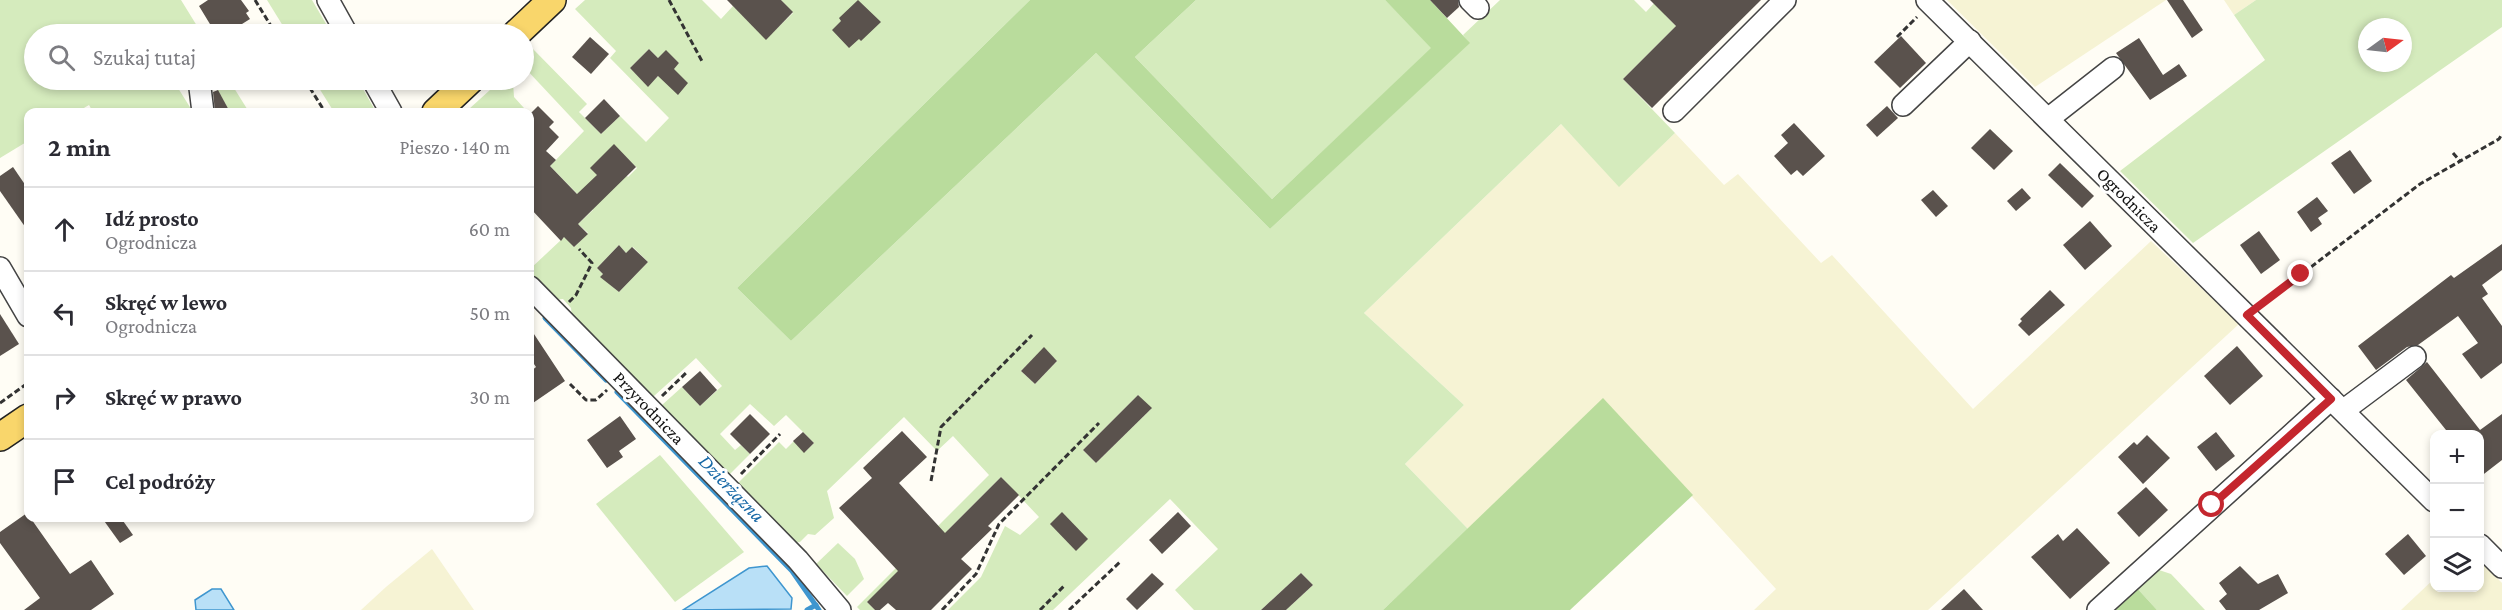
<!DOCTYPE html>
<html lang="pl">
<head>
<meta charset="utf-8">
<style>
	body { margin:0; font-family:"Crimson Pro",serif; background:#f2f2f3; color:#2b2b33 }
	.controls { position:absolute; right:18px; bottom:18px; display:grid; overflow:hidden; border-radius:12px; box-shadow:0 3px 9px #0003 }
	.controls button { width:54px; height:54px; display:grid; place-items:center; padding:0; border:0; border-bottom:2px solid #e1e1e2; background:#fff; color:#2b2b33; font:30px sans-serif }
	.compass { position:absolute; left:2358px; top:18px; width:54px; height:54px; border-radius:50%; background:#fff; box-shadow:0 3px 9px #0003; rotate:75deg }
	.stop { position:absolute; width:18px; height:18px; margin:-14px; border:4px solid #c4262e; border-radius:50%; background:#fff }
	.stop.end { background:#c4262e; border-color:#fff; box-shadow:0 2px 6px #0008 }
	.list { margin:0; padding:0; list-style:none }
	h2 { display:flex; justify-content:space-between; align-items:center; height:78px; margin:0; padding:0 24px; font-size:26px }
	h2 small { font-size:20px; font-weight:400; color:#7c7c81 }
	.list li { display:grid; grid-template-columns:39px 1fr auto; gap:18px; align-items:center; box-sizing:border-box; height:84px; padding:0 24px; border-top:2px solid #e1e1e2 }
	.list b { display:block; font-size:22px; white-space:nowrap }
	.list p { margin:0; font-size:20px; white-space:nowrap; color:#7c7c81 }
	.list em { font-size:20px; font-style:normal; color:#7c7c81 }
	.icon { flex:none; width:33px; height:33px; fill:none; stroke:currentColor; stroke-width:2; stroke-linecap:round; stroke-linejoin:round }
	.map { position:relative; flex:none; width:2502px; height:610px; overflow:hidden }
	.search { position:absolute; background:#fff; box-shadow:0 3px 9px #0003; left:24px; top:24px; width:510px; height:66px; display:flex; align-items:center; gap:15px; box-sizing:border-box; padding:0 21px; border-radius:33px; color:#7c7c81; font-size:22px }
	.panel { position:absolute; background:#fff; box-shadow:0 3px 9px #0003; left:24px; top:108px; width:510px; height:414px; border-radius:12px }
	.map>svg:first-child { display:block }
</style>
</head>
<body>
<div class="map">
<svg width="2502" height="610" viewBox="0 0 2502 610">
	<rect width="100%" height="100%" fill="#fffdf5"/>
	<!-- farmland -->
	<g fill="#f6f3d4">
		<path d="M1947 0H2166L2035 87Z"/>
		<path d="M2224 0H2256L2234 15Z"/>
		<path d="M1561 124 1619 186 1675 133 1724 185 1738 174 1821 263 1832 255 1973 409 2151 241 2239 324 1928 610H1754L1776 589 1603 399 1468 529 1405 464 1464 405 1364 313Z"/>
		<path d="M432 549 474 610H361L386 587Z"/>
		<path d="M2480 561 2502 583V610H2401L2434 579V588H2480Z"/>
	</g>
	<!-- green -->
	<g fill="#d5ebbd" fill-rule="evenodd">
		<path d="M0 0H181L202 34H177C167 21 157 23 147 34H34V80H173L193 112H93L89 105 77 112H28V141L0 158Z"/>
		<path d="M267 0H312L332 34H288Z"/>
		<path d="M585 0H702L721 19 733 6 766 39 793 13 781 0H1030L737 288 791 341 1096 53 1270 229 1469 43 1463 35 1500 0H1634L1646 12 1657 0H1680L1665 15 1676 26 1623 79 1675 133 1619 187 1561 124 1364 313 1464 405 1405 464 1468 529 1383 610H1286L1313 585 1301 573 1261 610H1194L1175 590 1218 549 1170 499 1053 610H948L981 577 1005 526 1020 535 1039 517 1001 477 948 530 955 537 867 602 875 610H860L857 607 989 475 953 436 937 451 904 417 827 491 834 518 815 535 808 534 800 542 794 543 737 484 779 442 786 449 794 441 805 452 814 443 786 415 774 426 750 404 720 434 735 450 741 445 750 454 728 476 662 410V405L682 387 700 406 722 386 696 358 654 396H648L572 317 571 308 563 299 553 300 530 275V269L593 210 550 166 584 131 524 67V58L533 49 587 104 579 112 601 134 620 116 646 142 669 118 610 58 616 51 575 9ZM649 49 658 58 666 51 679 63 672 71 668 67 648 86 630 68ZM617 148 637 168 628 177 608 157ZM579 225 588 233 574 247 566 238ZM619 245 626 253 633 247 648 262 619 292 601 277 603 274 597 268ZM1044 348 1057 361 1035 384 1021 371ZM1138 395 1151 409 1096 463 1083 450Z"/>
		<path d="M1196 0H1385L1432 48 1272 199 1135 57Z"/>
		<path d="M2256 0H2502V27L2193 243 2120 171 2265 60 2234 15ZM2367 27H2403V63H2367Z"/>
		<path d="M212 80H229L249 112H230Z"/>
		<path d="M314 80H358L376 112H334Z"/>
		<path d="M501 80 513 82 514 97 524 108 520 112H472L469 109Z"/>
		<path d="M660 455 744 552 675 602 596 504Z"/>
		<path d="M838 543 855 559 864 579 847 596 816 564Z"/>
		<path d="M2156 569 2171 574 2205 610H2157L2136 587Z"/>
	</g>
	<!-- forest -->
	<g fill="#b9dc9c">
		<path d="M1030 0H1196L1135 57 1272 199 1431 48 1385 0H1430L1470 43 1270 229 1096 53 791 341 737 288Z"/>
		<path d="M1603 398 1693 495 1570 610H1383Z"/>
		<path d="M2136 587 2157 610H2111Z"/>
	</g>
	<!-- water -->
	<g fill="#b9e0f7" stroke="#3f96cf" stroke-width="1.5">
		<path d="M767 566 792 598 791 609 683 610 749 568Z"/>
		<path d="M212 589H221L234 610H196L195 600Z"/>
	</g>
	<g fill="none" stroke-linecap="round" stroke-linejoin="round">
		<!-- stream -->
		<g stroke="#3f96cf" stroke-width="5">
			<path d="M545 318 606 380"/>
			<path d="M617 392 792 571 819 610"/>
			<path d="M807 610 816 605"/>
		</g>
	</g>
	<!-- building -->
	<g fill="#5a524d">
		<path d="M208 0H241L249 11 246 13 250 19 226 34H216L199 6Z"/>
		<path d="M727 0H781L793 12 766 40Z"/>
		<path d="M858 0 881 22 861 41 859 39 849 48 832 30 841 21 839 18Z"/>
		<path d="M1430 0H1458L1459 7 1447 18Z"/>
		<path d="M1650 0H1761L1652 108 1623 79 1676 26Z"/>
		<path d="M2167 0H2183L2203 30 2192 38Z"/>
		<path d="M1901 36 1926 63 1900 88 1874 62Z"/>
		<path d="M590 37 609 54 591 74 572 57Z"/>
		<path d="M2139 38 2163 75 2179 64 2187 76 2150 100 2116 53Z"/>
		<path d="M649 49 658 58 666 50 679 63 674 69 688 83 678 95 658 76 648 87 630 68Z"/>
		<path d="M218 90 230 112H215L213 92Z"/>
		<path d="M604 99 620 116 601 134 585 118Z"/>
		<path d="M538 106 554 122 549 127 559 137 546 151 556 160 550 166 577 194 597 175 590 168 614 144 636 167 578 224 588 234 574 247 564 237 561 241 530 208V114Z"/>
		<path d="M1887 106 1898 118 1877 137 1866 125Z"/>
		<path d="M1794 123 1825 156 1803 176 1797 170 1791 175 1774 156 1788 143 1781 135Z"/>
		<path d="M1990 129 2013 151 1994 170 1971 148Z"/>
		<path d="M2350 150 2372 181 2354 194 2331 163Z"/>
		<path d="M2060 163 2094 196 2082 208 2048 175Z"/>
		<path d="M13 167 28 189V231L0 191V176Z"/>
		<path d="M2022 188 2031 198 2016 211 2007 201Z"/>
		<path d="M1933 190 1948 206 1936 217 1921 200Z"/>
		<path d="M2317 197 2328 211 2318 218 2322 224 2311 232 2297 212Z"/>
		<path d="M2090 221 2112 246 2085 270 2063 245Z"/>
		<path d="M2259 231 2280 260 2261 274 2240 245Z"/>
		<path d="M2502 244V270L2482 285 2488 294 2482 298 2502 326V363L2481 379 2462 354 2478 343 2458 316 2418 345 2407 347 2376 370 2358 346 2451 275 2454 278Z"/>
		<path d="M619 245 626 253 632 247 648 262 619 292 600 277 603 274 597 268Z"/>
		<path d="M2050 290 2065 305 2029 336 2018 325 2022 321 2020 319Z"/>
		<path d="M0 314 19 344 0 356Z"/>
		<path d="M530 328 565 381 530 405V372L536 367 530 358Z"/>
		<path d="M2237 346 2263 376 2230 405 2204 376Z"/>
		<path d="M1044 347 1057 361 1035 384 1021 371Z"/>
		<path d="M2427 362 2480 430 2502 414V460L2480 477V435H2450L2406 380Z"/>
		<path d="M700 371 717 390 700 406 682 387Z"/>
		<path d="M1138 395 1152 408 1096 463 1083 450Z"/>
		<path d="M750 414 770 434 750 454 730 434Z"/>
		<path d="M620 416 636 439 619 451 623 457 607 468 587 440Z"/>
		<path d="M902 431 927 457 899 483 945 533 1001 477 1019 495 988 526 992 529 961 559 972 569 931 610H896L888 603 880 610H875L867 602 898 571 839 508 872 478 863 468Z"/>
		<path d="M803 432 814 443 804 453 793 441Z"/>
		<path d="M2216 432 2235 456 2216 471 2197 447Z"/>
		<path d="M2147 435 2170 458 2143 484 2118 457 2134 442 2137 445Z"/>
		<path d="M2146 487 2168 510 2139 537 2117 513Z"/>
		<path d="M1062 512 1088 539 1076 551 1050 524Z"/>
		<path d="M1178 512 1191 526 1162 554 1149 540Z"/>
		<path d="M27 513 70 574 91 560 114 594 91 610H24L40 598 0 543V532Z"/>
		<path d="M102 518H121L133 535 120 543Z"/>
		<path d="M2077 528 2110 563 2070 599 2031 557 2058 534 2063 541Z"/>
		<path d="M2408 534 2426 556 2404 575 2385 554Z"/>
		<path d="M2240 566 2258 584 2278 574 2288 593 2259 610H2226L2219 601 2227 594 2219 583Z"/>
		<path d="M1152 573 1164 584 1137 610 1126 599Z"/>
		<path d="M1301 573 1313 585 1286 610H1261Z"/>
		<path d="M1964 589 1983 610H1941Z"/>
	</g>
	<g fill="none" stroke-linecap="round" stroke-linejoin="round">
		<defs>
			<g id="minor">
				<path d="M328 0 347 34"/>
				<path d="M1470 0 1478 8"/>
				<path d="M1927 0 2434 501"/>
				<path d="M199 80 203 112"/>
				<path d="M373 80 391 112"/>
				<path d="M1903 105 1970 41"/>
				<path d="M1674 111 1785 0"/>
				<path d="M2048 119 2113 68"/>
				<path d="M0 268 28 316"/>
				<path d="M530 287 798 560 840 610"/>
				<path d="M2344 410 2415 357"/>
				<path d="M2480 545 2502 567"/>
				<path d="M2098 610 2331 399"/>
			</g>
			<g id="major">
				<path d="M516 34 552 0"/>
				<path d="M436 112 470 80"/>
				<path d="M0 437 28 418"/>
			</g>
		</defs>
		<!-- minor casing -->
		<use href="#minor" stroke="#444" stroke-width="24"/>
		<!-- major casing -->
		<use href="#major" stroke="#222" stroke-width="30"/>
		<!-- path -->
		<g stroke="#333" stroke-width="3" stroke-dasharray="6 3" stroke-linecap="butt">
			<path d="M255 0 276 34"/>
			<path d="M669 0 703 63"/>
			<path d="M1897 37 1917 17"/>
			<path d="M305 80 325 112"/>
			<path d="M2453 153 2460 161"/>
			<path d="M2296 267 2301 274"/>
			<path d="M569 302 576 295 592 263 579 249"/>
			<path d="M2261 305 2420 184 2499 139 2502 134"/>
			<path d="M570 384 586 400H596L607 390"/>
			<path d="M662 396 687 372"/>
			<path d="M0 403 28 383"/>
			<path d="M741 474 780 434"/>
			<path d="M931 481 941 427 1032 335"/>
			<path d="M942 610 976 574 999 524 1099 423"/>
			<path d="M1040 610 1064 586"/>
			<path d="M1069 610 1120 562"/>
		</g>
		<!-- minor -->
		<use href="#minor" stroke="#fff" stroke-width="21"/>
		<!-- major -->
		<use href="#major" stroke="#f9d66b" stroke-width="27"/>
	</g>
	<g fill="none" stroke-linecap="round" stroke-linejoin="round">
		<!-- route -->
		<path stroke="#c4262e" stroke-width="8" d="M2212 505 2331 399 2247 315 2301 274"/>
	</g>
	<g text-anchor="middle" stroke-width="6" stroke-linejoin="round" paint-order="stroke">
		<!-- street labels -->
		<g font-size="18" fill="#111" stroke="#fff">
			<text transform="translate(2129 200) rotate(45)" y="6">Ogrodnicza</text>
			<text transform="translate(649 408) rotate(46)" y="6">Przyrodnicza</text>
		</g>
		<!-- water labels -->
		<g font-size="20" font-style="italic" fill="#1768a6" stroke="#fff">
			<text transform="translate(732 488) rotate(46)" y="7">Dzierżązna</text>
		</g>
	</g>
</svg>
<div class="controls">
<button>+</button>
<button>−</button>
<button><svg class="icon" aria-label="layers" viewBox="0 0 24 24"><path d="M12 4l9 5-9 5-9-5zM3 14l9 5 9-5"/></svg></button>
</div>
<svg class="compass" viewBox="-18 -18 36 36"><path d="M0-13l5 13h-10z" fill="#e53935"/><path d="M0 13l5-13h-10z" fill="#7c7c81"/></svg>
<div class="stop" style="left:2212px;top:505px"></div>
<div class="stop end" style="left:2301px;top:274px"></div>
<div class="search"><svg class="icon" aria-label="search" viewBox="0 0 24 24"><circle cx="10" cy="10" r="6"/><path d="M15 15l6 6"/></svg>Szukaj tutaj</div>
<section class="panel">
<h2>2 min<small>Pieszo · 140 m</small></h2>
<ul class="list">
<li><svg class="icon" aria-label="ahead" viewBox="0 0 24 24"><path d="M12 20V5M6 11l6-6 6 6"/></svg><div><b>Idź prosto</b><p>Ogrodnicza</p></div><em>60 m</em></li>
<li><svg class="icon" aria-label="left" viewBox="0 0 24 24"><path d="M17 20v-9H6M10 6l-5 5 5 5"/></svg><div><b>Skręć w lewo</b><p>Ogrodnicza</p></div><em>50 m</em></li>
<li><svg class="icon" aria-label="right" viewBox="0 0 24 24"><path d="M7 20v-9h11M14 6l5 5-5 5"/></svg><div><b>Skręć w prawo</b></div><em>30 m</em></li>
<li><svg class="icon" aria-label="arrive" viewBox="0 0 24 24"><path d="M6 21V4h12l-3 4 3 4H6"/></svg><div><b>Cel podróży</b></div></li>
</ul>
</section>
</div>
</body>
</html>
